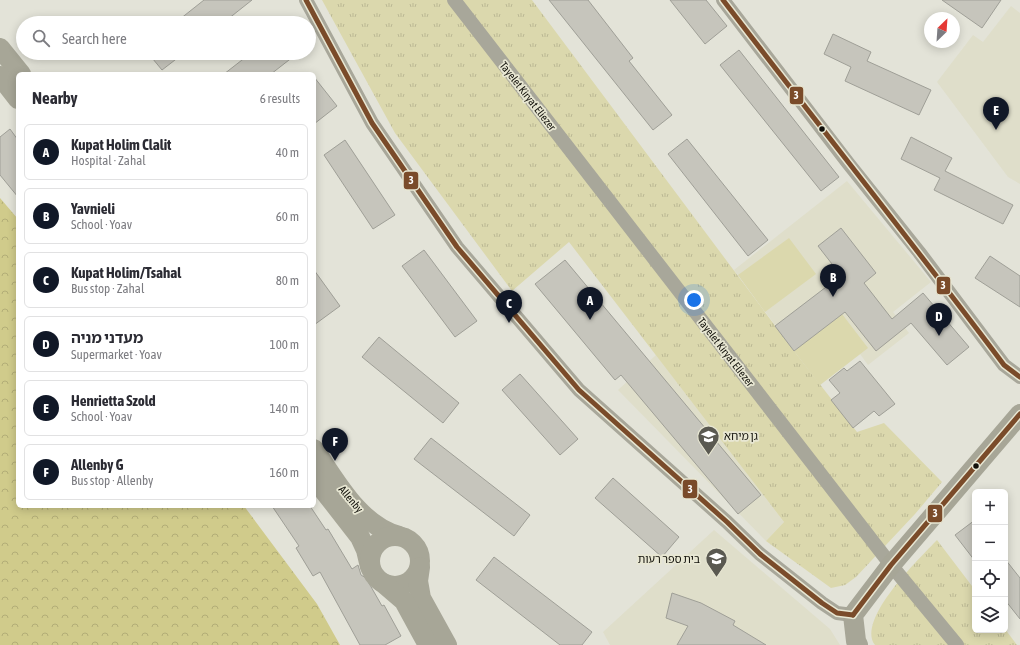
<!DOCTYPE html>
<html lang="en">
<head>
<meta charset="utf-8">
<style>
	body { margin:0; font-family:"Asap Condensed","Noto Sans Hebrew",sans-serif; background:#f7f7f7; color:#2b2b33 }
	.controls { position:absolute; right:12px; bottom:12px; display:grid; overflow:hidden; border-radius:6px; box-shadow:0 2px 10px #0003 }
	.controls button { width:36px; height:36px; display:grid; place-items:center; padding:0; border:0; border-bottom:1px solid #e1e1e2; background:#fff; color:#2b2b33; font:20px sans-serif }
	.compass { position:absolute; left:924px; top:12px; width:36px; height:36px; border-radius:50%; background:#fff; box-shadow:0 2px 10px #0003; rotate:25deg }
	.you { position:absolute; left:694px; top:300px; width:14px; height:14px; margin:-10px; border:3px solid #fff; border-radius:50%; background:#1a73e8; box-shadow:0 0 0 6px #1a73e833 }
	.badge { display:grid; place-items:center; width:26px; height:26px; border-radius:50%; background:#111827; color:#fff; font-size:13px; font-weight:700 }
	.pin { position:absolute; translate:-50% -33px; filter:drop-shadow(0 1px 2px #0008) }
	.pin::after { content:''; position:absolute; top:21px; width:14px; height:12px; background:inherit; clip-path:polygon(0 0,100% 0,50% 100%) }
	.list { margin:0; padding:0; list-style:none }
	h2 { display:flex; justify-content:space-between; align-items:center; height:52px; margin:0; padding:0 16px; font-size:17px }
	h2 small { font-size:13px; font-weight:400; color:#7c7c81 }
	.list li { display:grid; grid-template-columns:26px 1fr auto; gap:12px; align-items:center; box-sizing:border-box; height:56px; margin:0 8px 8px; padding:0 8px; border:1px solid #e1e1e2; border-radius:6px }
	.list b { display:block; font-size:15px; white-space:nowrap }
	.list p { margin:0; font-size:13px; white-space:nowrap; color:#7c7c81 }
	.list em { font-size:13px; font-style:normal; color:#7c7c81 }
	.icon { flex:none; width:22px; height:22px; fill:none; stroke:currentColor; stroke-width:2; stroke-linecap:round; stroke-linejoin:round }
	.map { position:relative; flex:none; width:1020px; height:645px; overflow:hidden }
	.search { position:absolute; background:#fff; box-shadow:0 2px 10px #0003; left:16px; top:16px; width:300px; height:44px; display:flex; align-items:center; gap:10px; box-sizing:border-box; padding:0 14px; border-radius:22px; color:#7c7c81; font-size:15px }
	.panel { position:absolute; background:#fff; box-shadow:0 2px 10px #0003; left:16px; top:72px; width:300px; height:436px; border-radius:6px }
	.map>svg:first-child { display:block }
</style>
</head>
<body>
<div class="map">
<svg width="1020" height="645" viewBox="0 0 1020 645">
	<defs>
		<pattern id="grass-tufts" width="24" height="20" patternUnits="userSpaceOnUse"><rect width="24" height="20" fill="#dbd8ad"/><path d="M3 7l-1-3M5 7V3M7 7l1-3M15 17l-1-3M17 17v-4M19 17l1-3" fill="none" stroke="#bbb894"/></pattern>
		<pattern id="forest-crowns" width="20" height="18" patternUnits="userSpaceOnUse"><rect width="20" height="18" fill="#d0cb8b"/><path d="M2 6a3 3 0 1 1 6 0M12 15a3 3 0 1 1 6 0" fill="none" stroke="#b2ad77"/></pattern>
	</defs>
	<rect width="100%" height="100%" fill="#e3e3d8"/>
	<!-- built -->
	<g fill="#dfdeca">
		<path d="M1011 6 1020 13V184L1008 177 937 82 973 35 983 42Z"/>
		<path d="M847 181 931 282 893 312 909 333 868 365 860 354 820 385 734 270Z"/>
		<path d="M656 355 784 522 766 541 618 390Z"/>
		<path d="M714 530 830 629 840 645H610L603 632Z"/>
	</g>
	<!-- grass -->
	<g fill="url(#grass-tufts)">
		<path d="M322 0H532L794 351 857 432 884 423 942 482 915 514 856 577 845 585 831 588 766 541 784 522 569 242 512 291 395 133Z"/>
		<path d="M937 540 975 590V630L1005 629 1017 645H875C856 619 920 558 937 540Z"/>
	</g>
	<!-- forest -->
	<path fill="url(#forest-crowns)" d="M0 198 18 219V506H244L317 604 340 645H0Z"/>
	<!-- pitch -->
	<g fill="#dbd8ad">
		<path d="M789 238 816 274 765 312 738 275Z"/>
		<path d="M842 314 868 348 820 385 794 351Z"/>
	</g>
	<!-- building -->
	<g fill="#c6c5bc" stroke="#9f9f97">
		<path d="M204 0H252L223 23H175Z"/>
		<path d="M549 0H588L633 58 629 61 672 115 653 130Z"/>
		<path d="M670 0H706L727 26 705 44Z"/>
		<path d="M942 0H1001L982 28Z"/>
		<path d="M833 34 871 52 867 61 931 90 919 115 845 81 851 67 824 54Z"/>
		<path d="M739 50 839 177 821 191 720 65Z"/>
		<path d="M148 53H184L162 70Z"/>
		<path d="M251 53H298L271 74H224Z"/>
		<path d="M314 77 337 106 314 124Z"/>
		<path d="M10 129 18 140V197L0 175V137Z"/>
		<path d="M911 137 952 158 945 171 1013 205 1003 224 934 190 940 178 901 159Z"/>
		<path d="M687 139 768 240 748 256 668 154Z"/>
		<path d="M345 140 395 215 373 229 324 155Z"/>
		<path d="M841 228 876 273 864 283 892 319 923 293 969 347 947 365 911 323 876 351 845 312 794 351 775 326 830 284 821 273 832 264 818 246Z"/>
		<path d="M424 250 477 321 455 337 402 266Z"/>
		<path d="M990 256 1020 276V307L975 278Z"/>
		<path d="M565 260 761 495 738 514 621 375 615 380 535 284Z"/>
		<path d="M314 270 340 306 314 325Z"/>
		<path d="M379 337 459 403 443 423 362 357Z"/>
		<path d="M860 361 895 404 879 416 874 411 853 428 831 400 840 393 829 380 844 368 847 371Z"/>
		<path d="M520 374 578 439 560 455 502 390Z"/>
		<path d="M431 438 530 515 514 536 414 459Z"/>
		<path d="M613 478 679 537 662 557 595 498Z"/>
		<path d="M272 506H310L326 530 328 529 352 569 358 565 361 575 366 578 382 606 384 605 401 636 385 645H360L320 572 313 576 296 548 299 546Z"/>
		<path d="M975 520V561L955 535Z"/>
		<path d="M494 557 592 632 582 645H560L476 580Z"/>
		<path d="M1005 559 1020 578V619L1005 600Z"/>
		<path d="M672 593 701 603 735 621 733 625 766 645H677L688 626 666 618Z"/>
	</g>
	<g fill="none" stroke-linecap="round" stroke-linejoin="round">
		<!-- street -->
		<g stroke="#a8a79a" stroke-width="14">
			<path d="M306 0 372 123 457 247 579 390 727 522 760 554 822 603 837 613 853 615"/>
			<path d="M454 0 891 565 957 645"/>
			<path d="M723 0 848 163 919 252 1004 365 1020 377"/>
		</g>
		<!-- secondary -->
		<g stroke="#a7a697" stroke-width="20">
			<path d="M0 48 21 74"/>
			<path d="M0 76 18 99"/>
			<path d="M314 449C336 481 359 525 399 536"/>
			<path d="M314 478 360 537 366 550 370 567"/>
			<circle cx="395" cy="561" r="25"/>
			<path d="M420 567 418 581 421 598 447 645"/>
			<path d="M383 583 404 601 428 645"/>
			<path d="M858 645 856 641 853 615 891 565 1020 414"/>
		</g>
		<defs>
			<g id="bus-1">
				<path d="M306 0 372 123 457 247 579 390 727 522 760 554 822 603 837 613 853 615"/>
				<path d="M723 0C816 122 912 242 1004 365L1020 377"/>
				<path d="M853 615 891 565 1020 414"/>
			</g>
		</defs>
		<!-- bus-1 casing -->
		<use href="#bus-1" stroke="#e8e7d3" stroke-width="8"/>
		<!-- bus-1 -->
		<use href="#bus-1" stroke="#7a4b2a" stroke-width="5"/>
	</g>
	<!-- icons -->
	<defs>
		<symbol id="school-pin" viewBox="-11 -11 22 30"><path d="M0 17L-7.5 6A9.5 9.5 0 1 1 7.5 6Z" fill="#5a5951" stroke="#e8e7d3"/><path d="M0-5L7-2L0 1L-7-2ZM-4 1L0 2.5L4 1V4Q0 6-4 4Z" fill="#fff"/></symbol>
	</defs>
	<g fill-rule="evenodd">
		<use href="#school-pin" x="696" y="424" width="25" height="34"/>
		<use href="#school-pin" x="704" y="546" width="25" height="34"/>
	</g>
	<!-- markers -->
	<g fill="#100f09" stroke="#e8e7d3" stroke-width="1.5">
		<circle cx="822" cy="129" r="3.5"/>
		<circle cx="976" cy="466" r="3.5"/>
	</g>
	<g text-anchor="middle" stroke-width="3.5" stroke-linejoin="round" paint-order="stroke">
		<!-- street labels -->
		<g font-size="11" fill="#100f09" stroke="#e8e7d3">
			<text transform="translate(528 96) rotate(52)" y="4">Tayelet Kiryat Eliezer</text>
			<text transform="translate(726 352) rotate(52)" y="4">Tayelet Kiryat Eliezer</text>
			<text transform="translate(351 499) rotate(50)" y="4">Allenby</text>
		</g>
		<!-- poi labels -->
		<g font-size="11" fill="#100f09" stroke="#e8e7d3" text-anchor="start">
			<text x="724" y="440">גן מיחא</text>
			<text x="700" y="563" text-anchor="end">בית ספר רעות</text>
		</g>
	</g>
	<g stroke="#e8e7d3" stroke-width="1.5">
		<rect x="789" y="86" width="15" height="19" rx="4" fill="#7a4b2a"/>
		<rect x="403" y="171" width="16" height="19" rx="4" fill="#7a4b2a"/>
		<rect x="936" y="276" width="15" height="19" rx="4" fill="#7a4b2a"/>
		<rect x="682" y="479" width="16" height="20" rx="4" fill="#7a4b2a"/>
		<rect x="927" y="504" width="16" height="19" rx="4" fill="#7a4b2a"/>
	</g>
	<g font-size="11" text-anchor="middle" font-weight="bold" fill="#fff">
		<text x="796" y="99">3</text>
		<text x="411" y="184">3</text>
		<text x="943" y="289">3</text>
		<text x="690" y="493">3</text>
		<text x="935" y="517">3</text>
	</g>
</svg>
<div class="controls">
<button>+</button>
<button>−</button>
<button><svg class="icon" aria-label="locate" viewBox="0 0 24 24"><circle cx="12" cy="12" r="6"/><path d="M12 2v4M12 18v4M2 12h4M18 12h4"/></svg></button>
<button><svg class="icon" aria-label="layers" viewBox="0 0 24 24"><path d="M12 4l9 5-9 5-9-5zM3 14l9 5 9-5"/></svg></button>
</div>
<svg class="compass" viewBox="-18 -18 36 36"><path d="M0-13l5 13h-10z" fill="#e53935"/><path d="M0 13l5-13h-10z" fill="#7c7c81"/></svg>
<div class="you"></div>
<div class="pin badge" style="left:590px;top:320px">A</div>
<div class="pin badge" style="left:833px;top:297px">B</div>
<div class="pin badge" style="left:509px;top:323px">C</div>
<div class="pin badge" style="left:939px;top:336px">D</div>
<div class="pin badge" style="left:996px;top:130px">E</div>
<div class="pin badge" style="left:335px;top:461px">F</div>
<div class="search"><svg class="icon" aria-label="search" viewBox="0 0 24 24"><circle cx="10" cy="10" r="6"/><path d="M15 15l6 6"/></svg>Search here</div>
<section class="panel">
<h2>Nearby<small>6 results</small></h2>
<ul class="list">
<li><span class="badge">A</span><div><b>Kupat Holim Clalit</b><p>Hospital · Zahal</p></div><em>40 m</em></li>
<li><span class="badge">B</span><div><b>Yavnieli</b><p>School · Yoav</p></div><em>60 m</em></li>
<li><span class="badge">C</span><div><b>Kupat Holim/Tsahal</b><p>Bus stop · Zahal</p></div><em>80 m</em></li>
<li><span class="badge">D</span><div><b>מעדני מניה</b><p>Supermarket · Yoav</p></div><em>100 m</em></li>
<li><span class="badge">E</span><div><b>Henrietta Szold</b><p>School · Yoav</p></div><em>140 m</em></li>
<li><span class="badge">F</span><div><b>Allenby G</b><p>Bus stop · Allenby</p></div><em>160 m</em></li>
</ul>
</section>
</div>
</body>
</html>
